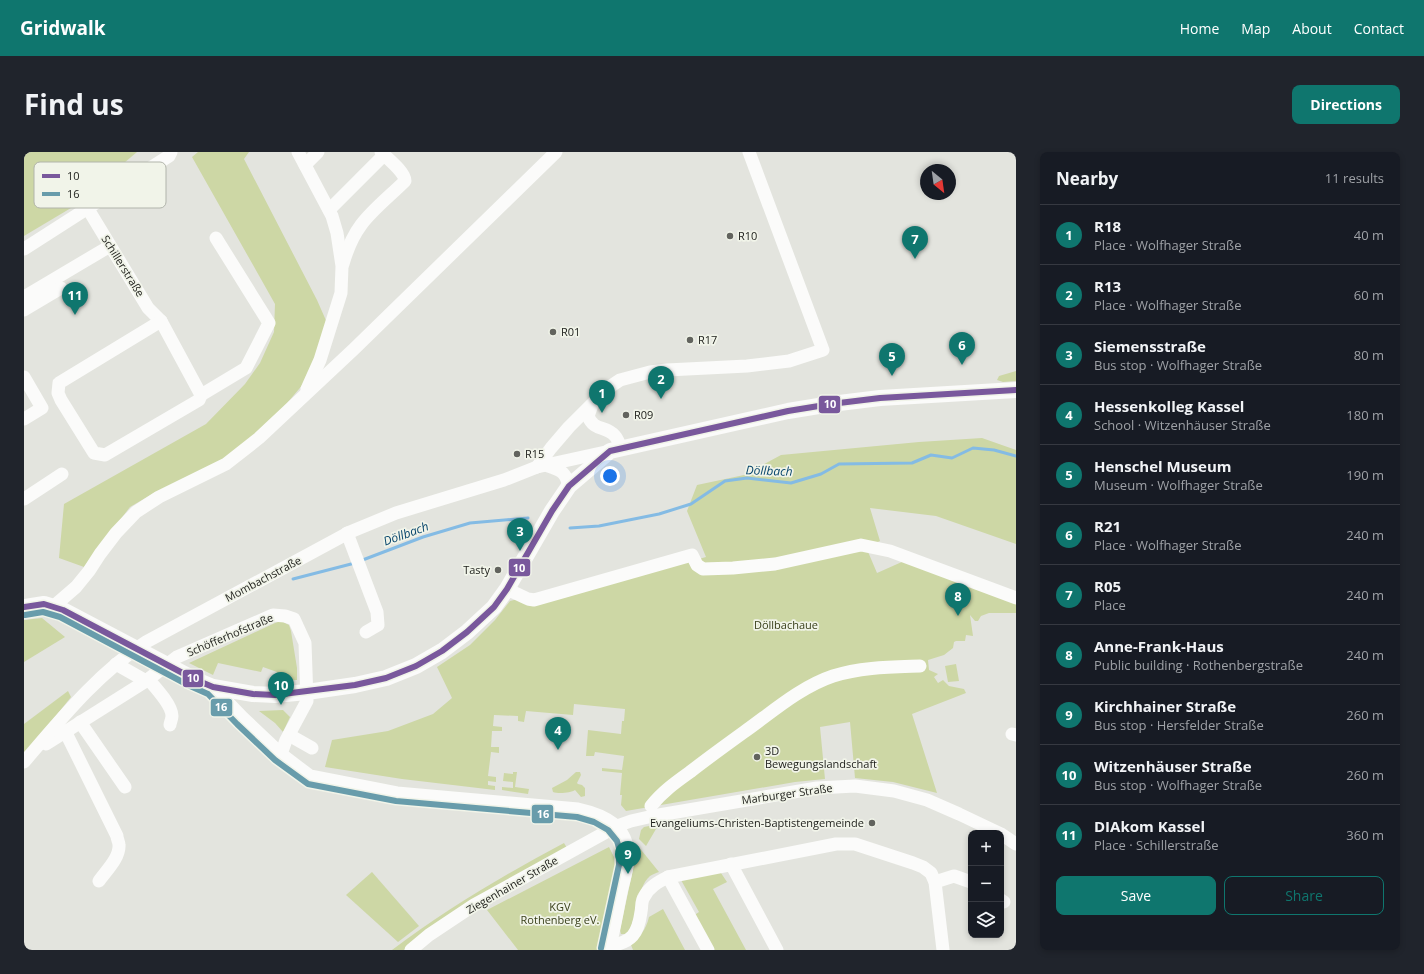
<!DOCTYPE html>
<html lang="en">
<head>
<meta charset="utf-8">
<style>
	body { margin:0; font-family:"Open Sans",sans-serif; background:#20242c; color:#f1f3f6 }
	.controls { position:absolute; right:12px; bottom:12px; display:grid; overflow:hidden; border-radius:8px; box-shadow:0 2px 6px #0003 }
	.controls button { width:36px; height:36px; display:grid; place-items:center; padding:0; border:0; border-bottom:1px solid #363941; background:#171b24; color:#f1f3f6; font:20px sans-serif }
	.compass { position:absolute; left:896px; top:12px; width:36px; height:36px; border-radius:50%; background:#171b24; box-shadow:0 2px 6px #0003; rotate:151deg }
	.you { position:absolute; left:586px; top:324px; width:14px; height:14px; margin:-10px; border:3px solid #fff; border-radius:50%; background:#1a73e8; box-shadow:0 0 0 6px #1a73e833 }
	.badge { display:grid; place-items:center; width:26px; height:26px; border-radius:50%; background:#0f766e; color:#fff; font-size:13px; font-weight:700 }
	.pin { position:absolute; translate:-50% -33px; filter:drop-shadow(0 1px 2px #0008) }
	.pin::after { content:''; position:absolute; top:21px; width:14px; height:12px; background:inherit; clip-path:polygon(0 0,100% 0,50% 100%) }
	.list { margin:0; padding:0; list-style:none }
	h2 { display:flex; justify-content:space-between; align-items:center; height:52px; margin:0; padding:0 16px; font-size:17px }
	h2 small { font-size:13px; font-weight:400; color:#9ea1a6 }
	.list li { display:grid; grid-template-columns:26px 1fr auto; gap:12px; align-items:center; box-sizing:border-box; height:60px; padding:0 16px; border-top:1px solid #363941 }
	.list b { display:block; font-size:15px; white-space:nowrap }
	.list p { margin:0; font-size:13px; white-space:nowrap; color:#9ea1a6 }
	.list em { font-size:13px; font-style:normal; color:#9ea1a6 }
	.actions { display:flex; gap:8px; padding:12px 16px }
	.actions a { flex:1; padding:9px 0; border:1px solid #0f766e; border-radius:8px; text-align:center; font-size:14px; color:#0f766e }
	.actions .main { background:#0f766e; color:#fff }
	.icon { flex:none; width:22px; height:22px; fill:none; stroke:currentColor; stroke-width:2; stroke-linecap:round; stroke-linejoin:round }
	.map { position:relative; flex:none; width:992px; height:798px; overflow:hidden; border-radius:8px }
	header { display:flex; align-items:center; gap:24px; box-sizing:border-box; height:56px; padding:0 20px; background:#0f766e; color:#fff }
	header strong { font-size:19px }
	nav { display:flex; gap:22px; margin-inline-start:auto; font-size:14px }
	.intro { display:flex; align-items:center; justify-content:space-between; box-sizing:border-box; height:96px; padding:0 24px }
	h1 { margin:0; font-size:28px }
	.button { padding:10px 18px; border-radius:8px; background:#0f766e; color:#fff; font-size:14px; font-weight:700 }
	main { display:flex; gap:24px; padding:0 24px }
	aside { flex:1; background:#171b24; border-radius:8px; box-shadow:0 2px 6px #0003 }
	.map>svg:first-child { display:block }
</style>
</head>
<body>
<header>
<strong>Gridwalk</strong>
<nav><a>Home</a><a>Map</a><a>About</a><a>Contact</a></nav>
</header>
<div class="intro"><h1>Find us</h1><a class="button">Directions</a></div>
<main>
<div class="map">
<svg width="992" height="798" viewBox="0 0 992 798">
	<rect width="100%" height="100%" fill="#e3e4de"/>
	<!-- green -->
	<g fill="#cdd7a5">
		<path d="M0 0H113L47 56 0 84Z"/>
		<path d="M174 0H225L220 7 293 148 304 173 286 224 248 269 189 315 130 341 106 355 60 415 35 406 40 352 182 272 221 232 236 211 250 180 251 152 168 5Z"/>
		<path d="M992 219V229L979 230 973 228 975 224Z"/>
		<path d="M958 286 992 298V392L912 364 846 356 856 389 842 395 853 421 880 409 992 452V461H965L957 464 954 469H951L946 463 949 484 942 483 941 489H932L930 490 929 496 920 503 904 508 905 518 914 522 910 525 914 531 919 528 925 534 940 537 942 541 888 562 913 641 869 630 831 626 826 570 796 575 801 627 771 630 602 659 597 653 598 643H596L598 621 578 619V616L598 618 600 604 571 600 570 604H562L564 578 597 582 598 569H600L601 557 550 552 549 563 502 559 500 570 494 569V564L470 563 469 574 478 575V579H468L467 595H475V601L467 600 464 624 472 625V630L464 629V633L471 634V638L378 627 301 615 308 588 364 579 409 562 428 546 413 515 446 493 471 468 486 449 494 447 506 454 682 405 663 359 673 333 720 323 757 303 895 290Z"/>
		<path d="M18 466 41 485 0 510V468Z"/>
		<path d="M257 469 265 473 267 479 273 516V528L250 529 253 520 239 515 237 520 194 511 189 523 165 511 251 471Z"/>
		<path d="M932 512 935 529 924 530 921 514Z"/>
		<path d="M44 539 47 545 0 604V572Z"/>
		<path d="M259 558 266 565 259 580 251 571 235 559Z"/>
		<path d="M489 620H493L491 635 505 637 504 642 478 638V635L489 636V630L479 629 480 621 489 622Z"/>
		<path d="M552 620H556L557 623 553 631 554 632 558 633 561 636V644L557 645 551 638C547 641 534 642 529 640L528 636 543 628Z"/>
		<path d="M645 670 632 677 622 694 615 687 617 678 620 675Z"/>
		<path d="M540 691 543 696 402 781 380 798H368C422 757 480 723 540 691Z"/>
		<path d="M614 694 635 720C632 721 629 722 626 724 612 736 614 766 603 782H597L596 778Z"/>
		<path d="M585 695 590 705 591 712 587 740 577 776 574 798H494L463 758Z"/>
		<path d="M348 720 395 774 374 790 322 743Z"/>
		<path d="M693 720 697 721 703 730 689 737 722 798H688L669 764 675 760 657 728Z"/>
		<path d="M639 757 661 798H609L607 793C616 784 622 778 625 765Z"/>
	</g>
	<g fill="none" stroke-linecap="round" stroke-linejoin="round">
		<!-- stream -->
		<g stroke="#84bbe4" stroke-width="3">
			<path d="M546 376 575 374 635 362 667 352 701 329 723 326 767 331 797 322 815 312 888 311 907 303 928 306 949 296 970 298 992 304"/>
			<path d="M336 409 399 385 446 371 504 366"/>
			<path d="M269 427 331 411"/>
		</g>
		<!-- minor -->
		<g stroke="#fbfbfa" stroke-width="13">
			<path d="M274 0 308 64 313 81 318 114 317 141 296 208 283 237"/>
			<path d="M281 13 294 0"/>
			<path d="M64 57 124 156 137 169 177 243 222 216 245 171 192 86"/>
			<path d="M305 58 360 3"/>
			<path d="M0 97 145 4 147 0"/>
			<path d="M319 112C323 98 328 85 337 73 348 58 367 43 381 29 381 20 364 7 357 0"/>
			<path d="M0 145 86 94"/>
			<path d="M0 158 37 136"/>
			<path d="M137 169 35 231 34 241 37 248 70 301 81 303 175 248 177 243"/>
			<path d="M0 225 18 256 0 267"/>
			<path d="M568 253 564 264C570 280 582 273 591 284 594 287 595 292 597 296"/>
			<path d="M522 313C536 319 541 318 545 334"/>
			<path d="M513 315 527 296 545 275 584 236 596 228 626 220 643 218 723 214 765 209 799 198 725 0"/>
			<path d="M0 347 38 322"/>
			<path d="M323 381 353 460 354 473 342 480"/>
			<path d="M483 437 504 447 510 448 668 403 673 413 679 417 709 416 751 412 837 393 866 399 992 446"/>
			<path d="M30 454 52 435 65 419 76 402 92 381 112 360 135 345 202 312 235 286 330 197 532 0"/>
			<path d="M92 512 122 529"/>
			<path d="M124 527C131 535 148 553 148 564 148 567 146 571 146 573"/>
			<path d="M189 535 219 566 257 602 286 624 373 641 554 657C581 663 604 674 604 705 604 717 599 730 597 741 593 760 590 779 585 798"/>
			<path d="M56 570 101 635"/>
			<path d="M41 579 93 684C93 687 95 690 95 693 96 706 81 720 75 729"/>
			<path d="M988 582 992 583"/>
			<path d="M265 583 288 596"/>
			<path d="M22 592 122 529 153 505 249 463 261 464 270 467 281 491 283 549 262 588 257 602"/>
			<path d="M0 610C37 567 74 521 122 490L326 380 372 361 480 328 513 315 586 299"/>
			<path d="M627 654C638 640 652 630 666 620 684 606 702 593 720 580 747 561 776 535 809 524 837 515 867 515 896 514"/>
			<path d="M977 682 992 692"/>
			<path d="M707 712 753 798"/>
			<path d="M644 725 684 798"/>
			<path d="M911 730 930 724 947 730"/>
			<path d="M977 748 980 750"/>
			<path d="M586 794C608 790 614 782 617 760 618 756 617 749 620 745 625 735 634 730 644 725L812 692H831L889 711 899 715 907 721 911 730 919 798"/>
			<path d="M387 798 405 783 450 753 593 674 607 669 629 664 793 636 831 634 870 639 903 648 935 662 975 681"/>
		</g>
		<!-- major -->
		<path stroke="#fbfbfa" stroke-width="16" d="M0 455 20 452 39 458 170 527 189 535 229 542 251 543 283 540 331 533 362 526 392 514 418 499 443 480 470 455 483 437 528 359 545 334 586 299 764 259 807 252 856 246 992 238"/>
		<defs>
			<path id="bus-1" d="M0 455 20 452 39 458 170 527 189 535 229 542 251 543 331 533 362 526 392 514 418 499 443 480 470 455 483 437 528 359 545 334 586 299 764 259 807 252 856 246 992 238"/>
			<path id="bus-2" d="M1 463 19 460 36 465 166 534 184 542 213 572 251 608 284 632 372 649 553 665 570 670 584 678 593 689 595 696V713L577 796"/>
		</defs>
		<!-- bus-1 casing -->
		<use href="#bus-1" stroke="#f1f4e9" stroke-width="9"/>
		<!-- bus-2 casing -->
		<use href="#bus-2" stroke="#f1f4e9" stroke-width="9"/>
		<!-- bus-1 -->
		<use href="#bus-1" stroke="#79589c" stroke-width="6"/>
		<!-- bus-2 -->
		<use href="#bus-2" stroke="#689cab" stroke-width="6"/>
	</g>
	<!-- markers -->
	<g fill="#62635e" stroke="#f1f4e9" stroke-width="1.5">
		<circle cx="706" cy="84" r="4"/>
		<circle cx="529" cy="180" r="4"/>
		<circle cx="666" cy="188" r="4"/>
		<circle cx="602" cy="263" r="4"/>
		<circle cx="493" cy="302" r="4"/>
		<circle cx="474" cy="418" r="4"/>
		<circle cx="733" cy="605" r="4"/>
		<circle cx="848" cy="671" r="4"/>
	</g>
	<g text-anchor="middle" stroke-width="3.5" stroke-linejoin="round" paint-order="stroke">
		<!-- poi labels -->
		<g font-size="11" fill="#1c1d19" stroke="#f1f4e9" text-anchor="start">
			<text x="714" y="88">R10</text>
			<text x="537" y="184">R01</text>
			<text x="674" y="192">R17</text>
			<text x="610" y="267">R09</text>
			<text x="501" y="306">R15</text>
			<text x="466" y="422" text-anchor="end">Tasty</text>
			<text x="741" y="603">3D<tspan x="741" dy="13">Bewegungslandschaft</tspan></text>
			<text x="840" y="675" text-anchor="end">Evangeliums-Christen-Baptistengemeinde</text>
		</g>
		<!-- street labels -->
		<g font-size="11" fill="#1c1d19" stroke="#f1f4e9">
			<text transform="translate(99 114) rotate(58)" y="4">Schillerstraße</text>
			<text transform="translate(239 427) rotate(-28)" y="4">Mombachstraße</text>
			<text transform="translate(206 483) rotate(-23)" y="4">Schöfferhofstraße</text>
			<text transform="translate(763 642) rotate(-8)" y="4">Marburger Straße</text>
			<text transform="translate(488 733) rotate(-30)" y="4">Ziegenhainer Straße</text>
		</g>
		<!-- park labels -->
		<g font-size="11" fill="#383f19" stroke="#f1f4e9">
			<text x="762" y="477">Döllbachaue</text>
			<text x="536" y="759">KGV<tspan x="536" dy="13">Rothenberg eV.</tspan></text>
		</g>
		<!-- water labels -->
		<g font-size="12" font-style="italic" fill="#07456c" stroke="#f1f4e9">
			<text transform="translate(745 319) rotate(2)" y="4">Döllbach</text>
			<text transform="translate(382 382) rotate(-20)" y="4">Döllbach</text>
		</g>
	</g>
	<!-- legend -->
	<rect x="10" y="10" width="132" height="46" rx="6" fill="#f1f4e9" stroke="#b1b4ab" stroke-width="1"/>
	<rect x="18" y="22" width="18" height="4" fill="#79589c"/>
	<rect x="18" y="40" width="18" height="4" fill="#689cab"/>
	<g font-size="11" fill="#1c1d19">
		<text x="43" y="28">10</text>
		<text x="43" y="46">16</text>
	</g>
	<g stroke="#f1f4e9" stroke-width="1.5">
		<rect x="794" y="243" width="23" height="19" rx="4" fill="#79589c"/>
		<rect x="484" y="406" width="23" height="19" rx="4" fill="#79589c"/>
		<rect x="158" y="517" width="22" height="19" rx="4" fill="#79589c"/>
		<rect x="186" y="546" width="23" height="19" rx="4" fill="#689cab"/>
		<rect x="507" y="652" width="23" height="20" rx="4" fill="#689cab"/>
	</g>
	<g font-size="11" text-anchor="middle" font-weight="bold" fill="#fff">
		<text x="806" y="256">10</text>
		<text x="495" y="420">10</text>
		<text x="169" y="530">10</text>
		<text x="197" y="559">16</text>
		<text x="519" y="666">16</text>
	</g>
</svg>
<div class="controls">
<button>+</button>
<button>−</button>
<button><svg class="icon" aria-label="layers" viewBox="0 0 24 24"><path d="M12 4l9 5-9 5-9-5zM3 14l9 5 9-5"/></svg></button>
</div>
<svg class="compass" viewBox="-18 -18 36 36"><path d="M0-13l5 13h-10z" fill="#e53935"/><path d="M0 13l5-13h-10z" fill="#9ea1a6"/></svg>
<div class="you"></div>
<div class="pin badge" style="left:578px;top:261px">1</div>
<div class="pin badge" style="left:637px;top:247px">2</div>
<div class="pin badge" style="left:496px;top:399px">3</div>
<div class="pin badge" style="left:534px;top:598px">4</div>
<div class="pin badge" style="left:868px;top:224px">5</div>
<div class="pin badge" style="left:938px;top:213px">6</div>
<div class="pin badge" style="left:891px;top:107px">7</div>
<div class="pin badge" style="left:934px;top:464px">8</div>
<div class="pin badge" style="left:604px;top:722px">9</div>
<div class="pin badge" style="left:257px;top:553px">10</div>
<div class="pin badge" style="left:51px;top:163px">11</div>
</div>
<aside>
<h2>Nearby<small>11 results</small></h2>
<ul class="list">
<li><span class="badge">1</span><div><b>R18</b><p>Place · Wolfhager Straße</p></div><em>40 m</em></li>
<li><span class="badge">2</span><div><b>R13</b><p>Place · Wolfhager Straße</p></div><em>60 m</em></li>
<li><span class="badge">3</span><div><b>Siemensstraße</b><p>Bus stop · Wolfhager Straße</p></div><em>80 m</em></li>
<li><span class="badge">4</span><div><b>Hessenkolleg Kassel</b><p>School · Witzenhäuser Straße</p></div><em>180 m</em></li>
<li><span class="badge">5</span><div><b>Henschel Museum</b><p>Museum · Wolfhager Straße</p></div><em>190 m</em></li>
<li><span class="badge">6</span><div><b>R21</b><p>Place · Wolfhager Straße</p></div><em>240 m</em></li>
<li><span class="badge">7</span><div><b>R05</b><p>Place</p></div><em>240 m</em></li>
<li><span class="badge">8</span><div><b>Anne-Frank-Haus</b><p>Public building · Rothenbergstraße</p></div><em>240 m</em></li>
<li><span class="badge">9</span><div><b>Kirchhainer Straße</b><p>Bus stop · Hersfelder Straße</p></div><em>260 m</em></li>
<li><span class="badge">10</span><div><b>Witzenhäuser Straße</b><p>Bus stop · Wolfhager Straße</p></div><em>260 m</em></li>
<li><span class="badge">11</span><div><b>DIAkom Kassel</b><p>Place · Schillerstraße</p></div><em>360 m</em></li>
</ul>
<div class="actions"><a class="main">Save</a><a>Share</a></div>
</aside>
</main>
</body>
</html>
